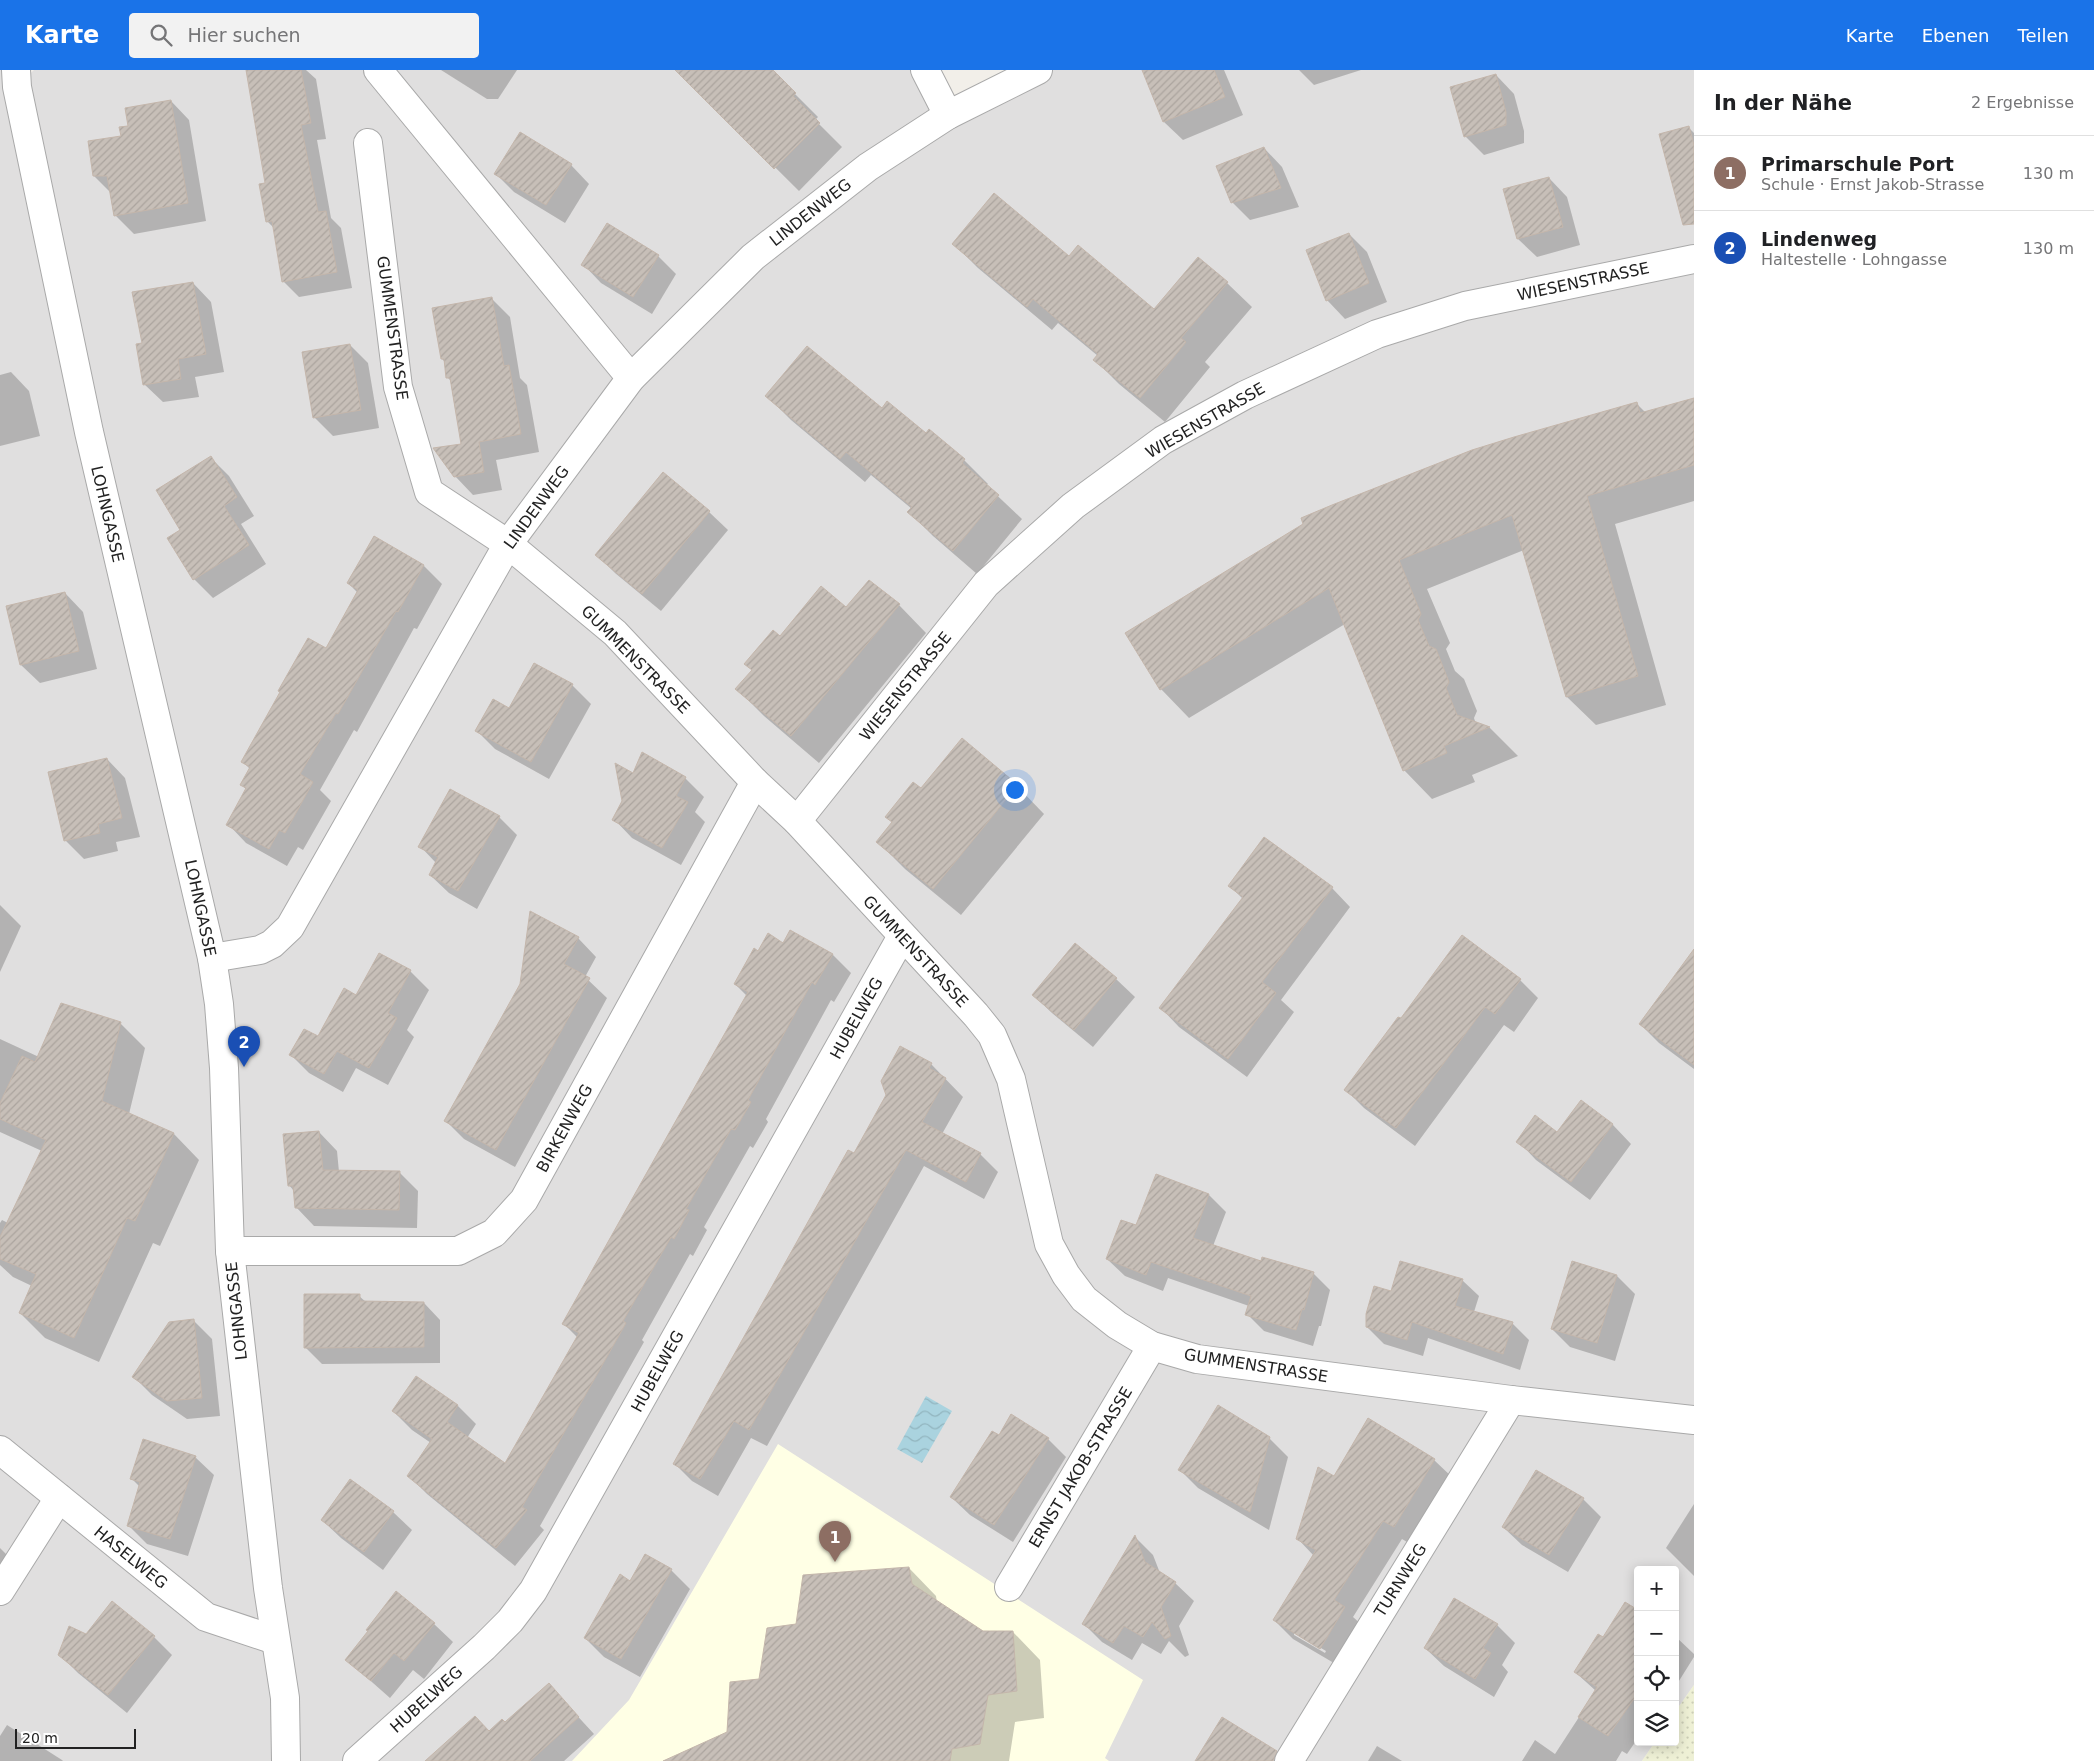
<!DOCTYPE html>
<html lang="de">
<head>
<meta charset="utf-8">
<style>
	body { margin:0; font-family:"DejaVu Sans",sans-serif; background:#f2f2f2; color:#202124 }
	.controls { position:absolute; right:15px; bottom:15px; display:grid; overflow:hidden; border-radius:5px; box-shadow:0 2px 12px #0003 }
	.controls button { width:45px; height:45px; display:grid; place-items:center; padding:0; border:0; border-bottom:1px solid #e0e0e0; background:#fff; color:#202124; font:25px sans-serif }
	.scale { position:absolute; left:15px; bottom:12px; width:121px; box-sizing:border-box; padding-left:5px; border:2px solid #222; border-top:0; font-size:14px; line-height:18px; white-space:nowrap; color:#222; -webkit-text-stroke:4px #fff; paint-order:stroke }
	.you { position:absolute; left:1014px; top:719px; width:18px; height:18px; margin:-12px; border:4px solid #fff; border-radius:50%; background:#1a73e8; box-shadow:0 0 0 8px #1a73e833 }
	.badge { display:grid; place-items:center; width:32px; height:32px; border-radius:50%; background:#1a73e8; color:#fff; font-size:16px; font-weight:700 }
	.pin { position:absolute; translate:-50% -41px; filter:drop-shadow(0 1px 2px #0008) }
	.pin::after { content:''; position:absolute; top:26px; width:18px; height:15px; background:inherit; clip-path:polygon(0 0,100% 0,50% 100%) }
	.list { margin:0; padding:0; list-style:none }
	h2 { display:flex; justify-content:space-between; align-items:center; height:65px; margin:0; padding:0 20px; font-size:21px }
	h2 small { font-size:16px; font-weight:400; color:#757577 }
	.list li { display:grid; grid-template-columns:32px 1fr auto; gap:15px; align-items:center; box-sizing:border-box; height:75px; padding:0 20px; border-top:1px solid #e0e0e0 }
	.list b { display:block; font-size:19px; white-space:nowrap }
	.list p { margin:0; font-size:16px; white-space:nowrap; color:#757577 }
	.list em { font-size:16px; font-style:normal; color:#757577 }
	.icon { flex:none; width:28px; height:28px; fill:none; stroke:currentColor; stroke-width:2; stroke-linecap:round; stroke-linejoin:round }
	.map { position:relative; flex:none; width:1694px; height:1691px; overflow:hidden }
	header { display:flex; align-items:center; gap:30px; box-sizing:border-box; height:70px; padding:0 25px; background:#1a73e8; color:#fff }
	header strong { font-size:24px }
	nav { display:flex; gap:28px; margin-inline-start:auto; font-size:18px }
	.search { width:350px; height:45px; background:#f2f2f2; display:flex; align-items:center; gap:12px; box-sizing:border-box; padding:0 18px; border-radius:5px; color:#757577; font-size:19px }
	main { display:flex }
	aside { flex:1; background:#fff }
	.map>svg:first-child { display:block }
</style>
</head>
<body>
<header>
<strong>Karte</strong>
<div class="search"><svg class="icon" aria-label="search" viewBox="0 0 24 24"><circle cx="10" cy="10" r="6"/><path d="M15 15l6 6"/></svg>Hier suchen</div>
<nav><a>Karte</a><a>Ebenen</a><a>Teilen</a></nav>
</header>
<main>
<div class="map">
<svg width="1694" height="1691" viewBox="0 0 1694 1691">
	<defs>
		<pattern id="farmland-dots" width="8" height="8" patternUnits="userSpaceOnUse" patternTransform="scale(1.25)"><rect width="8" height="8" fill="#eef0d5"/><path d="M2 2h.1M6 6h.1" fill="none" stroke="#ccceb7" stroke-width="1.8" stroke-linecap="round"/></pattern>
		<pattern id="water-waves" width="16" height="10" patternUnits="userSpaceOnUse" patternTransform="scale(1.25)"><rect width="16" height="10" fill="#aad3df"/><path d="M0 5q4-4 8 0t8 0" fill="none" stroke="#92b5bf"/></pattern>
		<pattern id="building-hatch" width="6" height="6" patternUnits="userSpaceOnUse" patternTransform="scale(1.25)"><rect width="6" height="6" fill="#c7bfb8"/><path d="M-1 1l2-2M0 6l6-6M5 7l2-2" fill="none" stroke="#aba49e"/></pattern>
	</defs>
	<rect width="100%" height="100%" fill="#f2efe9"/>
	<!-- residential -->
	<path fill="#e0dfdf" d="M0 0H17V16L34 0H925L948 45 1038 0H1694V1615L1675 1642V1500H1638V1672H1655L1642 1691H0Z"/>
	<!-- education -->
	<path fill="#ffffe5" d="M778 1374 1143 1610 1105 1688 1109 1691H572L629 1630Z"/>
	<!-- farmland -->
	<path fill="url(#farmland-dots)" d="M1694 1615V1691H1642L1655 1672H1675V1642Z"/>
	<!-- water -->
	<path fill="url(#water-waves)" d="M926 1326 952 1341 922 1393 897 1379Z"/>
	<!-- shadow -->
	<g fill="#0003" fill-rule="evenodd">
		<path d="M258 0H306L316 9 326 69 317 70 331 148 341 158 352 218 299 227 283 211 274 158 267 151V114Z"/>
		<path d="M441 0H517L498 29H487Z"/>
		<path d="M701 0H771L818 47 815 50 842 77 799 121 692 15Z"/>
		<path d="M1150 0H1224L1243 45 1183 70 1164 52 1144 2Z"/>
		<path d="M1299 0H1361L1314 15Z"/>
		<path d="M1496 5 1514 24 1524 61V73L1484 85 1465 66Z"/>
		<path d="M171 31 189 50 206 151 134 164 115 145 112 124 94 106 130 57Z"/>
		<path d="M1688 57 1694 63V151Z"/>
		<path d="M1264 78 1282 97 1299 137 1250 150 1232 132Z"/>
		<path d="M571 95 589 114 565 153 514 122 496 104Z"/>
		<path d="M1549 108 1567 127 1580 175 1537 187 1518 169 1505 120Z"/>
		<path d="M1349 164 1367 182 1387 232 1345 249 1327 230Z"/>
		<path d="M953 173 1069 188 1154 240 1198 189 1227 213 1252 237 1205 292 1210 297 1165 352 1119 314 1095 290 1098 286 1058 253 1052 260 978 198Z"/>
		<path d="M658 186 676 204 652 244 601 213 583 194Z"/>
		<path d="M193 213 211 232 224 302 195 307 199 327 163 332 144 314V274Z"/>
		<path d="M492 229 510 247 520 308 527 315 539 382 496 390 502 420 473 425 455 406 463 375 452 312 448 308 445 292 442 289Z"/>
		<path d="M350 275 368 293 379 358 333 366 314 347Z"/>
		<path d="M11 302 29 321 40 366 0 376V305Z"/>
		<path d="M767 326 882 339 926 365 964 390 988 414 986 415 1022 449 977 504 933 466 909 442 912 439 871 405 865 412 791 350Z"/>
		<path d="M1694 330V431L1615 454 1666 635 1596 655 1567 627 1524 480 1427 519 1450 573 1446 579 1455 601 1464 609 1477 641 1474 648 1476 654 1490 658 1518 686 1472 705 1475 712 1432 729 1404 700 1345 554 1189 648 1161 619 1127 563 1637 334 1646 343Z"/>
		<path d="M211 388 229 406 254 446 241 454 266 494 213 528 194 509 182 460Z"/>
		<path d="M709 442 728 460 661 541 615 503 596 484Z"/>
		<path d="M424 496 442 514 417 559 414 558 357 662 354 660 320 720 331 731 303 780 298 777 287 796 246 773 228 754 247 720 242 715 250 699 242 691 327 579 358 523 348 513Z"/>
		<path d="M869 512 899 535 926 563 819 693 764 646 737 619 780 568 846 539Z"/>
		<path d="M65 523 83 542 97 599 40 613 21 595Z"/>
		<path d="M572 615 591 634 549 709 495 679 476 660 509 639Z"/>
		<path d="M643 684 685 708 704 727 695 742 705 752 681 795 632 768 614 749Z"/>
		<path d="M107 689 125 708 140 767 116 772 118 781 84 789 66 771 49 703Z"/>
		<path d="M1017 716 1044 744 961 845 905 799 878 772 921 720Z"/>
		<path d="M499 747 517 765 477 839 449 823 430 805 436 793 420 776Z"/>
		<path d="M1264 769 1332 818 1350 837 1281 930 1294 942 1247 1007 1179 957 1161 938 1243 829 1230 816Z"/>
		<path d="M0 835 21 856 0 902Z"/>
		<path d="M578 868 596 887 585 907 607 928 515 1097 464 1069 446 1051Z"/>
		<path d="M784 874 833 885 851 903 834 932 831 930 766 1049 768 1052 753 1078 750 1076 704 1157 707 1160 693 1186 690 1184 642 1270 644 1272 540 1456 544 1460 515 1496 427 1424 409 1406 431 1373 412 1360 393 1341 416 1308 458 1336 476 1354 467 1368 506 1395 578 1268 564 1254 747 926 735 914 758 882Z"/>
		<path d="M1075 875 1116 909 1135 927 1093 977 1052 943 1033 925Z"/>
		<path d="M1694 881V999L1659 973 1640 954Z"/>
		<path d="M410 901 429 920 407 960 414 967 388 1015 356 998 343 1022 309 1003 291 985 318 968 356 927Z"/>
		<path d="M1520 910 1538 928 1514 962 1504 955 1415 1076 1364 1038 1346 1020 1401 950Z"/>
		<path d="M120 953 145 978 129 1044 174 1064 199 1090 160 1176 153 1173 99 1292 45 1268 20 1243 32 1216 13 1207 0 1195V1153L2 1150 8 1153 42 1081 0 1062V969L39 987Z"/>
		<path d="M931 994 963 1027 942 1064 980 1084 998 1102 984 1129 924 1096 767 1376 751 1368 718 1426 692 1411 675 1394 888 1025Z"/>
		<path d="M1581 1032 1613 1055 1631 1074 1590 1130 1536 1090 1518 1071 1558 1063Z"/>
		<path d="M319 1062 337 1081 339 1102H399L418 1121 417 1158 314 1156 296 1137 294 1121 289 1115Z"/>
		<path d="M1157 1105 1209 1125 1226 1142 1213 1176 1262 1192 1313 1203 1330 1220 1321 1256H1319L1313 1276 1264 1261 1247 1244 1249 1236 1168 1208 1163 1221 1125 1206 1107 1189 1137 1157Z"/>
		<path d="M1573 1193 1617 1206 1635 1224 1615 1291 1570 1277 1552 1259Z"/>
		<path d="M1462 1210 1479 1226 1474 1242 1512 1253 1529 1270 1520 1300 1428 1268 1423 1286 1384 1274 1367 1257 1392 1222Z"/>
		<path d="M359 1226 366 1232 424 1233 440 1250V1293L322 1294 305 1277Z"/>
		<path d="M194 1251 212 1269 220 1346 187 1349 152 1325 133 1306Z"/>
		<path d="M1369 1350 1434 1390 1453 1408 1412 1475 1402 1469 1353 1547 1363 1556 1339 1596 1293 1569 1274 1550 1314 1486 1297 1468ZM1294 1562 1326 1581 1325 1583 1294 1565Z"/>
		<path d="M999 1367 1048 1369 1066 1387 1013 1472 970 1445 951 1427Z"/>
		<path d="M1269 1368 1288 1387 1269 1460 1198 1418 1180 1400Z"/>
		<path d="M195 1387 214 1405 188 1486 147 1474 128 1455 140 1417 132 1409Z"/>
		<path d="M351 1411 393 1442 412 1460 383 1500 341 1468 322 1450Z"/>
		<path d="M1583 1429 1601 1447 1568 1502 1522 1475 1503 1457Z"/>
		<path d="M1694 1434V1506L1666 1478Z"/>
		<path d="M1135 1467 1153 1485 1160 1503 1175 1513 1194 1531 1179 1556 1189 1585 1185 1587 1169 1571 1161 1584 1142 1573 1132 1590 1102 1572 1084 1554Z"/>
		<path d="M0 1478 8 1486 0 1498Z"/>
		<path d="M646 1486 671 1500 690 1519 640 1607 604 1587 585 1568 631 1512Z"/>
		<path d="M909 1498 936 1526 937 1533 982 1562H1013L1040 1590 1044 1648 1015 1652 1009 1691H679L728 1663 797 1555Z"/>
		<path d="M396 1523 434 1554 453 1572 424 1609 413 1600 390 1628 347 1590 370 1562Z"/>
		<path d="M1638 1542V1668L1627 1684 1622 1681 1616 1691H1522L1535 1670 1555 1684 1596 1621 1575 1602 1603 1569Z"/>
		<path d="M1497 1555 1515 1573 1502 1595 1508 1602 1494 1627 1444 1596 1425 1578Z"/>
		<path d="M87 1565 154 1567 172 1585 127 1643 78 1603 59 1584Z"/>
		<path d="M1675 1566 1694 1584V1587L1677 1614 1678 1620 1675 1623Z"/>
		<path d="M549 1615 594 1664 564 1691H449L505 1653Z"/>
		<path d="M7 1655 62 1690 63 1691H0V1666Z"/>
		<path d="M1377 1676 1402 1691H1368Z"/>
	</g>
	<!-- building -->
	<g fill="url(#building-hatch)" stroke="#c4b6ab">
		<path d="M246 0H301L311 53 301 55 318 142 326 141 337 202 282 212 272 151 266 152 259 114 265 113Z"/>
		<path d="M675 0H773L796 23 793 26 820 53 774 99Z"/>
		<path d="M1142 0H1214L1225 27 1163 52Z"/>
		<path d="M1496 4 1506 42V55L1464 67 1450 17Z"/>
		<path d="M171 30 188 133 114 146 107 106H93L88 71 121 66 119 57 128 56 125 38Z"/>
		<path d="M1689 56 1694 75V154L1683 155 1659 64Z"/>
		<path d="M520 62 572 94 546 135 494 104Z"/>
		<path d="M1264 77 1281 118 1231 133 1216 96Z"/>
		<path d="M1549 107 1563 157 1517 169 1503 119Z"/>
		<path d="M994 123 1069 186 1078 175 1154 239 1198 187 1228 212 1181 268 1186 272 1140 328 1093 290 1098 284 1033 229 1027 237 952 174Z"/>
		<path d="M607 153 659 185 633 227 581 195Z"/>
		<path d="M1349 163 1369 213 1326 231 1306 180Z"/>
		<path d="M193 212 206 284 178 289 181 309 143 315 136 274 142 273 132 222Z"/>
		<path d="M492 227 504 296 509 295 521 364 479 372 484 402 454 407 433 378 461 374 450 308H446L444 289H441L432 238Z"/>
		<path d="M350 274 361 340 313 348 302 282Z"/>
		<path d="M807 276 882 338 887 331 926 363 929 359 965 389 962 393 999 425 953 481 907 442 912 437 846 382 840 389 765 326Z"/>
		<path d="M1694 328V395L1587 426 1638 606 1566 627 1512 445 1399 490 1421 544 1418 550 1429 576 1436 579 1449 612 1446 618 1457 645 1490 657 1444 676 1447 683 1403 701 1329 518 1160 620 1125 563 1303 454 1301 448 1332 435 1472 380 1514 367 1637 332 1640 343Z"/>
		<path d="M211 386 237 427 224 436 249 475 193 510 167 468 180 460 156 420Z"/>
		<path d="M663 402 710 441 642 524 595 485Z"/>
		<path d="M374 466 424 495 398 542 396 541 338 644 336 643 300 704 313 712 285 763 279 760 269 779 226 755 246 718 240 715 250 697 241 692 280 622 278 621 308 568 326 578 358 520 347 513Z"/>
		<path d="M869 510 900 534 791 666 735 619 752 600 744 594 773 560 780 566 821 516 846 537Z"/>
		<path d="M65 522 79 581 20 595 6 536Z"/>
		<path d="M534 593 573 614 531 692 475 661 493 629 509 638Z"/>
		<path d="M962 668 1018 715 933 819 876 772 892 752 885 747 913 712 921 718Z"/>
		<path d="M642 682 686 707 676 726 688 732 662 778 612 750 622 731 615 693 633 703Z"/>
		<path d="M107 688 122 748 98 754 100 763 64 771 48 702Z"/>
		<path d="M450 719 500 746 458 821 429 805 438 787 418 777Z"/>
		<path d="M1264 767 1333 817 1262 912 1276 923 1228 989 1159 938 1243 827 1228 816Z"/>
		<path d="M530 841 579 867 564 894 590 908 496 1080 444 1051 520 914Z"/>
		<path d="M790 860 833 884 815 915 812 912 748 1030 751 1032 735 1060 731 1059 686 1139 689 1140 674 1169 671 1167 623 1251 626 1253 522 1437 527 1440 496 1478 407 1406 432 1369 392 1341 416 1306 458 1335 447 1352 505 1393 579 1263 562 1254 748 922 734 914 754 878 758 881 768 863 783 873Z"/>
		<path d="M1462 865 1521 909 1495 944 1485 937 1396 1058 1344 1020 1398 947 1401 948Z"/>
		<path d="M1075 873 1117 908 1074 960 1032 925Z"/>
		<path d="M1694 879V995L1639 954Z"/>
		<path d="M379 883 411 900 388 943 397 948 369 998 337 981 324 1004 289 985 304 959 318 966 344 918 356 925Z"/>
		<path d="M61 933 121 952 102 1031 174 1063 135 1151 127 1148 74 1268 19 1243 36 1204 0 1189V1167L46 1070 0 1049V1033L22 986 35 992Z"/>
		<path d="M900 976 932 993 929 998 946 1008 922 1052 981 1083 966 1112 906 1080 749 1360 734 1351 700 1409 673 1394 848 1080 854 1083 886 1025 881 1011Z"/>
		<path d="M1581 1030 1613 1054 1571 1112 1516 1072 1535 1045 1557 1062Z"/>
		<path d="M319 1061 323 1100 400 1101 399 1140 295 1138 293 1116H288L283 1064Z"/>
		<path d="M1156 1104 1209 1124 1193 1168 1261 1191 1262 1187 1314 1202 1304 1240 1302 1239 1296 1260 1245 1245 1251 1226 1151 1192 1146 1205 1106 1189 1121 1150 1136 1155Z"/>
		<path d="M1400 1191 1463 1209 1455 1236 1513 1252 1503 1284 1412 1252 1407 1270 1366 1257V1244L1374 1216 1391 1221Z"/>
		<path d="M1572 1191 1617 1205 1597 1273 1551 1259Z"/>
		<path d="M304 1224H360V1231L424 1232V1277L304 1278Z"/>
		<path d="M194 1249 202 1328 167 1331 132 1307 169 1252Z"/>
		<path d="M1218 1335 1270 1367 1250 1442 1178 1400Z"/>
		<path d="M1011 1344 1049 1368 994 1455 950 1427 992 1361 999 1365Z"/>
		<path d="M1368 1348 1435 1389 1394 1457 1383 1451 1334 1530 1345 1537 1320 1579 1273 1550 1316 1480 1296 1469 1318 1397 1334 1406Z"/>
		<path d="M143 1369 196 1386 170 1469 127 1456 140 1412 130 1409Z"/>
		<path d="M1536 1400 1584 1428 1549 1485 1502 1457Z"/>
		<path d="M350 1409 394 1441 364 1482 321 1450Z"/>
		<path d="M1135 1465 1145 1492 1176 1512 1161 1537 1171 1566 1165 1569 1152 1552 1143 1567 1124 1556 1113 1573 1082 1554Z"/>
		<path d="M645 1484 672 1499 621 1589 584 1568 620 1504 630 1511Z"/>
		<path d="M909 1497 912 1514 983 1561H1013L1017 1621 988 1625 980 1674 952 1679 950 1691H663L727 1662 730 1612 759 1609 767 1558 796 1554 803 1505Z"/>
		<path d="M396 1521 435 1553 404 1591 394 1583 371 1611 345 1590 368 1561 366 1560Z"/>
		<path d="M1454 1528 1498 1554 1483 1578 1491 1583 1475 1609 1424 1578Z"/>
		<path d="M112 1531 155 1566 108 1625 58 1585 69 1556 86 1564Z"/>
		<path d="M1625 1532 1638 1540V1623L1608 1666 1578 1647 1597 1617 1574 1602 1598 1564 1603 1567Z"/>
		<path d="M549 1613 579 1647 530 1691H425L475 1646 489 1661 502 1649 505 1652Z"/>
		<path d="M1222 1647 1277 1681 1273 1691H1195Z"/>
	</g>
	<g fill="none" stroke-linecap="round" stroke-linejoin="round">
		<defs>
			<g id="minor">
				<path d="M16 0 17 17 89 362 212 888 219 934 224 998 230 1181 268 1518 285 1628 286 1691"/>
				<path d="M378 0 631 308"/>
				<path d="M925 0 948 45"/>
				<path d="M368 73 398 317 429 422 508 474 615 563 755 712 797 751 976 945 992 965 1011 1009 1049 1174 1066 1205 1084 1229 1117 1255 1152 1276 1197 1289 1511 1330 1694 1350"/>
				<path d="M797 751 986 514 1073 436 1163 370 1245 325 1377 264 1465 236 1694 189"/>
				<path d="M212 888 260 880 272 874 290 857 508 474 631 308 753 187 868 97 948 45 1038 0"/>
				<path d="M230 1181H458L494 1163 524 1130 755 712"/>
				<path d="M0 1380 206 1547 275 1570"/>
				<path d="M1009 1517 1152 1276"/>
				<path d="M0 1521 59 1428"/>
				<path d="M357 1691 484 1577 510 1551 533 1521 902 866"/>
				<path d="M1289 1691 1511 1330"/>
			</g>
		</defs>
		<!-- minor casing -->
		<use href="#minor" stroke="#a9a9a9" stroke-width="30"/>
		<!-- minor -->
		<use href="#minor" stroke="#fff" stroke-width="28"/>
	</g>
	<g text-anchor="middle" stroke-width="5" stroke-linejoin="round" paint-order="stroke">
		<!-- street labels -->
		<g font-size="16" fill="#222" stroke="#fff">
			<text transform="translate(810 142) rotate(-38)" y="6">LINDENWEG</text>
			<text transform="translate(1583 211) rotate(-12)" y="6">WIESENSTRASSE</text>
			<text transform="translate(393 258) rotate(82)" y="6">GUMMENSTRASSE</text>
			<text transform="translate(1205 350) rotate(-30)" y="6">WIESENSTRASSE</text>
			<text transform="translate(536 437) rotate(-54)" y="6">LINDENWEG</text>
			<text transform="translate(108 444) rotate(77)" y="6">LOHNGASSE</text>
			<text transform="translate(636 589) rotate(45)" y="6">GUMMENSTRASSE</text>
			<text transform="translate(905 616) rotate(-51)" y="6">WIESENSTRASSE</text>
			<text transform="translate(201 838) rotate(78)" y="6">LOHNGASSE</text>
			<text transform="translate(916 881) rotate(47)" y="6">GUMMENSTRASSE</text>
			<text transform="translate(856 948) rotate(-61)" y="6">HUBELWEG</text>
			<text transform="translate(564 1058) rotate(-61)" y="6">BIRKENWEG</text>
			<text transform="translate(236 1241) rotate(-96)" y="6">LOHNGASSE</text>
			<text transform="translate(1256 1295) rotate(9)" y="6">GUMMENSTRASSE</text>
			<text transform="translate(657 1301) rotate(-61)" y="6">HUBELWEG</text>
			<text transform="translate(1080 1397) rotate(-59)" y="6">ERNST JAKOB-STRASSE</text>
			<text transform="translate(131 1487) rotate(39)" y="6">HASELWEG</text>
			<text transform="translate(1400 1510) rotate(-58)" y="6">TURNWEG</text>
			<text transform="translate(426 1629) rotate(-42)" y="6">HUBELWEG</text>
		</g>
	</g>
</svg>
<div class="controls">
<button>+</button>
<button>−</button>
<button><svg class="icon" aria-label="locate" viewBox="0 0 24 24"><circle cx="12" cy="12" r="6"/><path d="M12 2v4M12 18v4M2 12h4M18 12h4"/></svg></button>
<button><svg class="icon" aria-label="layers" viewBox="0 0 24 24"><path d="M12 4l9 5-9 5-9-5zM3 14l9 5 9-5"/></svg></button>
</div>
<div class="scale">20 m</div>
<div class="you"></div>
<div class="pin badge" style="left:835px;top:1492px;background:#8d6e63">1</div>
<div class="pin badge" style="left:244px;top:997px;background:#1a4fb4">2</div>
</div>
<aside>
<h2>In der Nähe<small>2 Ergebnisse</small></h2>
<ul class="list">
<li><span class="badge" style="background:#8d6e63">1</span><div><b>Primarschule Port</b><p>Schule · Ernst Jakob-Strasse</p></div><em>130 m</em></li>
<li><span class="badge" style="background:#1a4fb4">2</span><div><b>Lindenweg</b><p>Haltestelle · Lohngasse</p></div><em>130 m</em></li>
</ul>
</aside>
</main>
</body>
</html>
